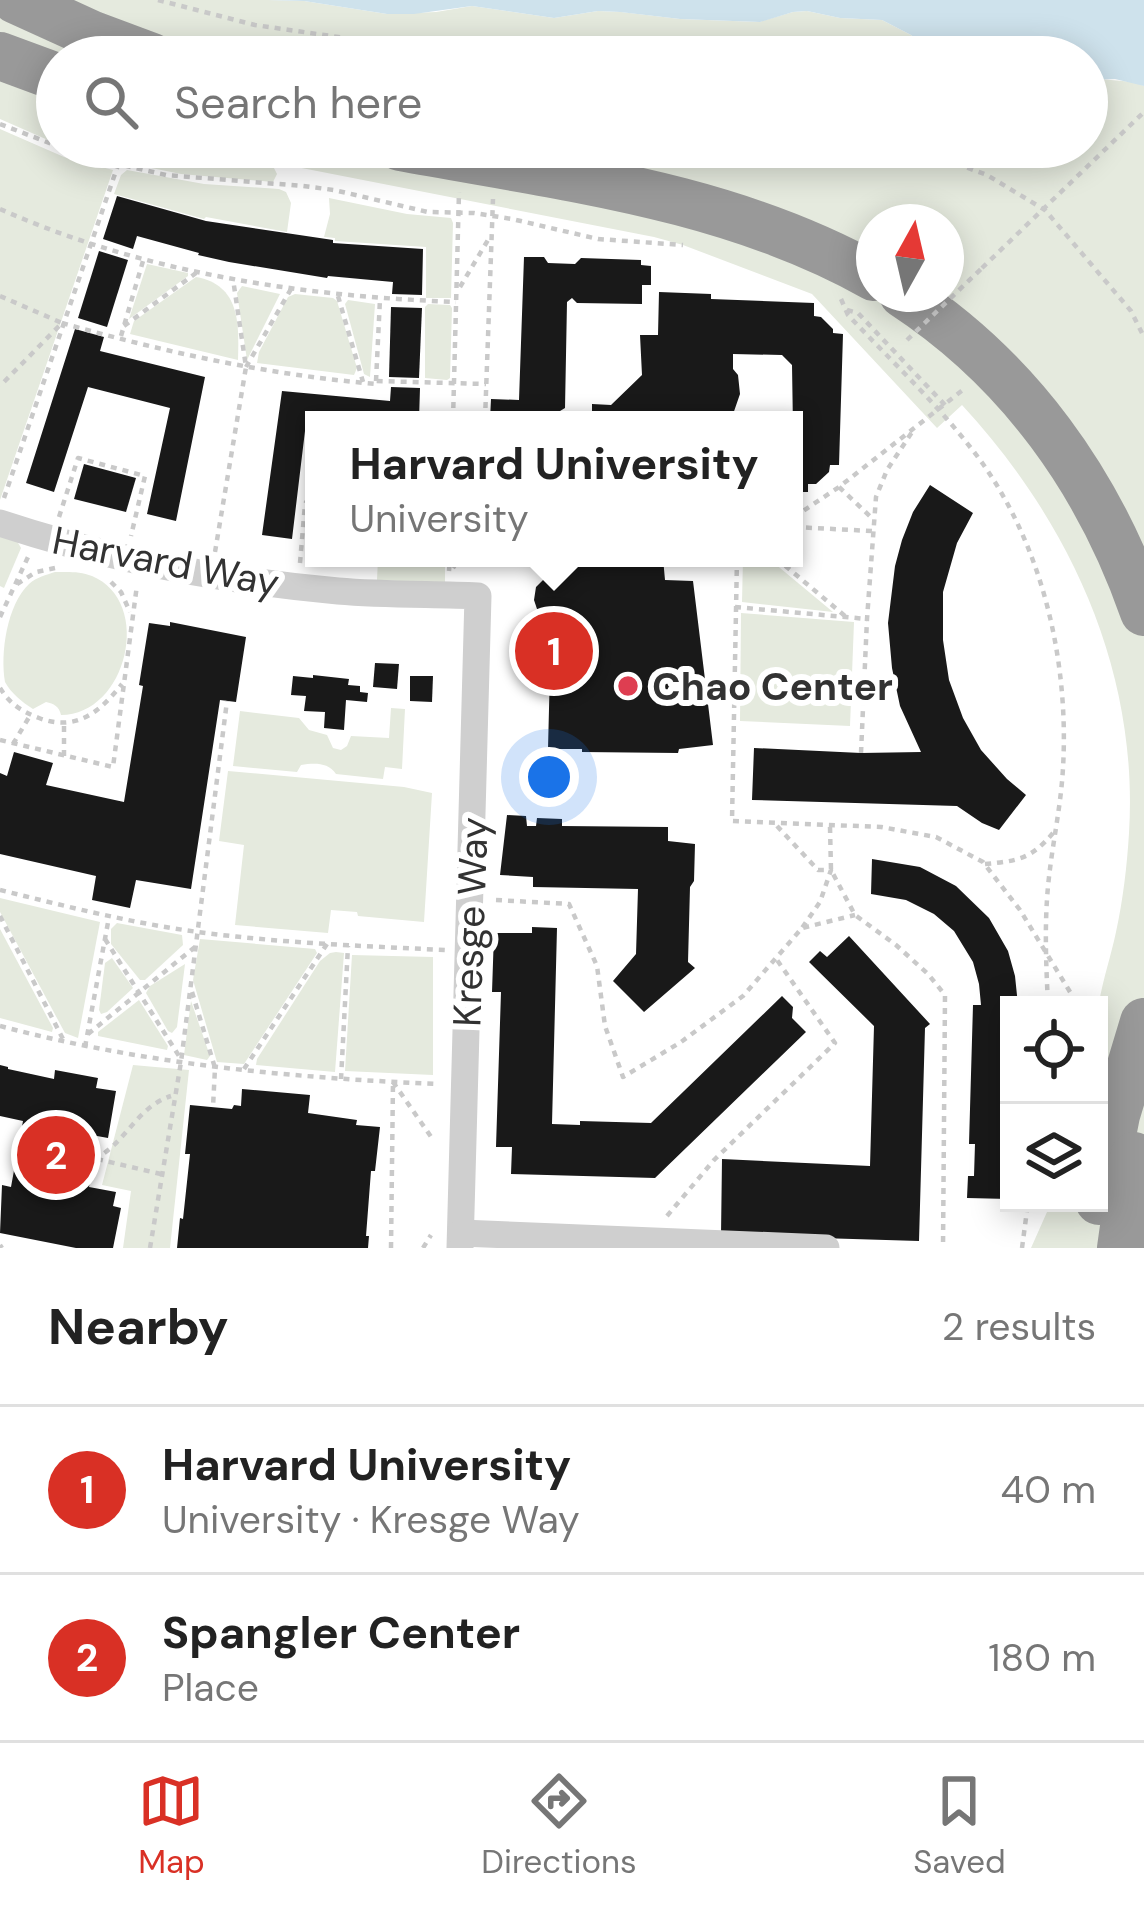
<!DOCTYPE html>
<html lang="en">
<head>
<meta charset="utf-8">
<style>
	body { margin:0; font-family:"DM Sans",sans-serif; background:#f2f2f2; color:#222 }
	.controls { position:absolute; right:36px; bottom:36px; display:grid; overflow:hidden; border-radius:0px; box-shadow:0 6px 30px #0003 }
	.controls button { width:108px; height:108px; display:grid; place-items:center; padding:0; border:0; border-bottom:3px solid #e0e0e0; background:#fff; color:#222; font:60px sans-serif }
	.compass { position:absolute; left:856px; top:204px; width:108px; height:108px; border-radius:50%; background:#fff; box-shadow:0 6px 30px #0003; rotate:8deg }
	.you { position:absolute; left:549px; top:777px; width:42px; height:42px; margin:-30px; border:9px solid #fff; border-radius:50%; background:#1a73e8; box-shadow:0 0 0 18px #1a73e833 }
	.badge { display:grid; place-items:center; width:78px; height:78px; border-radius:50%; background:#d93025; color:#fff; font-size:39px; font-weight:700 }
	.pin { position:absolute; translate:-50% -50%; border:6px solid #fff; box-shadow:0 3px 12px #0006 }
	.popup { position:absolute; left:305px; top:411px; width:498px; height:156px; box-sizing:border-box; display:grid; place-content:center; border-radius:0px; background:#fff; filter:drop-shadow(0 3px 9px #0005); font-size:39px; white-space:nowrap; color:#767676 }
	.popup b { font-size:45px; color:#222 }
	.popup::after { content:''; position:absolute; left:50%; top:100%; margin-left:-24px; border:24px solid transparent; border-top-color:#fff }
	.list { margin:0; padding:0; list-style:none }
	h2 { display:flex; justify-content:space-between; align-items:center; height:156px; margin:0; padding:0 48px; font-size:51px }
	h2 small { font-size:39px; font-weight:400; color:#767676 }
	.list li { display:grid; grid-template-columns:78px 1fr auto; gap:36px; align-items:center; box-sizing:border-box; height:168px; padding:0 48px; border-top:3px solid #e0e0e0 }
	.list b { display:block; font-size:45px; white-space:nowrap }
	.list p { margin:0; font-size:39px; white-space:nowrap; color:#767676 }
	.list em { font-size:39px; font-style:normal; color:#767676 }
	.icon { flex:none; width:66px; height:66px; fill:none; stroke:currentColor; stroke-width:2; stroke-linecap:round; stroke-linejoin:round }
	.map { position:relative; flex:none; width:1144px; height:1248px; overflow:hidden }
	.search { position:absolute; background:#fff; box-shadow:0 6px 30px #0003; left:36px; right:36px; top:36px; height:132px; display:flex; align-items:center; gap:30px; box-sizing:border-box; padding:0 42px; border-radius:66px; color:#767676; font-size:45px }
	.sheet { height:492px; background:#fff }
	nav { display:flex; justify-content:space-around; align-items:center; box-sizing:border-box; height:168px; border-top:3px solid #e0e0e0; background:#fff; font-size:33px; color:#767676 }
	nav a { display:grid; justify-items:center; gap:6px }
	nav .on { color:#d93025 }
	.map>svg:first-child { display:block }
</style>
</head>
<body>
<div class="map">
<svg width="1144" height="1248" viewBox="0 0 1144 1248">
	<rect width="100%" height="100%" fill="#fff"/>
	<!-- green -->
	<g fill="#e5eade" fill-rule="evenodd">
		<path d="M0 0H268L304 1 387 14 436 12 472 6 554 18 598 11 621 12 680 19 759 22 793 12 807 11 840 18 882 20 911 35 940 57H57V144L0 119Z"/>
		<path d="M1099 79 1134 82 1144 86V1248H1031L1051 1203H1099C1099 1158 1099 1112 1099 1067 1099 1046 1096 1023 1099 1003 1103 979 1111 956 1116 932 1123 900 1127 866 1129 833 1139 671 1070 522 962 405L937 428 812 294 683 245 654 237 271 162 277 174 273 182 181 174 127 163 129 158 143 147H1087V80ZM874 222H946V294H874Z"/>
		<path d="M0 129 64 157 113 170 0 500Z"/>
		<path d="M127 170 204 184 279 189 286 192 291 203 287 232 206 217 204 219 114 194 121 175Z"/>
		<path d="M329 198 407 214 451 218 453 223 451 298H426V247L335 241V238L324 237 330 214Z"/>
		<path d="M147 264 188 273V276L129 319Z"/>
		<path d="M196 277C240 285 239 323 238 360L130 334 134 321Z"/>
		<path d="M242 286 280 294 247 360 237 293Z"/>
		<path d="M295 294 333 298 337 301 357 368 354 375 257 363 259 352 288 297Z"/>
		<path d="M348 300 375 304 370 377 364 374 345 304Z"/>
		<path d="M428 304 450 305 452 308 450 378 447 380 425 378V307Z"/>
		<path d="M0 535 17 541 21 548 4 588 0 586Z"/>
		<path d="M378 558H445V583L377 580Z"/>
		<path d="M743 558H768L833 612 742 602Z"/>
		<path d="M55 572C68 572 80 571 92 576 154 602 127 715 61 715 59 706 54 704 46 702L33 709C22 702 11 693 5 682 0 653 7 605 29 584 37 577 46 575 55 572Z"/>
		<path d="M741 613 854 622 850 726 740 721Z"/>
		<path d="M391 708 405 709 402 769 385 767 383 779 336 774C328 762 314 763 301 765L297 772 233 766 240 711 299 718 309 730 327 735 333 748 341 750 347 746 351 736 389 738Z"/>
		<path d="M228 771 404 787 432 793 424 922 358 916 357 912 331 910 328 933 235 925 244 845 219 841Z"/>
		<path d="M0 898 100 922 78 1038 65 1033 0 912Z"/>
		<path d="M117 923 182 935 183 945 145 980H140L111 944V929Z"/>
		<path d="M0 929 53 1028 52 1032 0 1018Z"/>
		<path d="M200 939 315 949 317 953 244 1064 217 1062 193 980Z"/>
		<path d="M336 952 344 953 335 1072 256 1065 257 1059 320 961 330 953Z"/>
		<path d="M352 955 433 957V1075L345 1071Z"/>
		<path d="M112 958 133 988 107 1012 101 1014 99 1010 105 963Z"/>
		<path d="M185 964 177 1027 172 1033 168 1031 146 993 150 986Z"/>
		<path d="M139 1000 168 1046 167 1050 98 1036V1032Z"/>
		<path d="M191 1001 210 1056 207 1060 184 1055Z"/>
		<path d="M133 1065 189 1070 170 1248H123L131 1191 102 1185Z"/>
	</g>
	<!-- water -->
	<path fill="#cee2ec" d="M268 0H1144V86L1115 79 1087 80V57H940L911 35 882 20 840 18 807 11 793 12 760 22 680 19 620 12 598 11 554 18 472 6 414 14H387L304 1Z"/>
	<!-- building -->
	<g fill="#191919">
		<path d="M117 196 206 221 333 240V243L423 249 422 295 392 294 393 282 328 276 327 278 229 262 198 255 199 253 137 236 133 249 103 239Z"/>
		<path d="M99 251 128 260 107 327 78 318Z"/>
		<path d="M524 257H544L548 263 575 264 581 258 641 260V265L651 266V285H642V304L577 303 572 298 567 302 565 408 560 411 561 420H490L491 399 519 400Z"/>
		<path d="M659 292 711 294V299L814 303V316L821 317 833 329V333L843 334 839 465H830L829 472 816 484H808V492H794L792 365 782 355 733 354V369L738 375 740 394 731 420H592V404L611 405 642 375 640 335H658Z"/>
		<path d="M391 307 422 308 419 378 389 377Z"/>
		<path d="M75 329 104 337 100 351 205 377 176 521 147 514 170 408 88 387 54 492 26 483Z"/>
		<path d="M391 387 420 388 419 420H314V432L305 431 292 539 262 535 282 391 390 401Z"/>
		<path d="M84 464 136 478 126 512 74 499Z"/>
		<path d="M930 485 973 513 957 543 943 592V640L949 680 963 718 981 750 1007 779 1026 795 999 830 982 823 957 806 752 800 754 748 861 753 921 752 900 706 892 668 888 623 895 566 902 540 913 512Z"/>
		<path d="M550 558H663L665 580 693 581 713 745 679 749 678 753 582 752V749H548L551 628 541 621 534 600 536 587 550 573Z"/>
		<path d="M170 622 246 637 236 702 220 700 191 889 136 880 130 908 92 900 96 876 0 854V773L7 776 14 752 53 763 46 785 124 802 143 686 139 685 149 623 170 626Z"/>
		<path d="M375 663 399 664 397 689 373 687Z"/>
		<path d="M313 675 349 679 348 685 360 686V692L368 693 367 702 346 700 344 730 324 728 325 712 304 711 306 696 291 695 293 676 313 678Z"/>
		<path d="M410 676H433L432 702 410 701Z"/>
		<path d="M507 815 526 816 527 826H536L537 818 562 819V826L668 827V841L695 844 694 881 690 887 688 962 695 968 644 1012 613 981 636 954 638 889 533 887V877L500 875Z"/>
		<path d="M872 859 920 867 956 886 989 918 1008 951 1015 976 1018 1005H1009V1199L967 1198 968 1176H974L975 1144H969L973 1005H981L979 984 973 962 954 931 934 914 906 900 871 894Z"/>
		<path d="M532 927 557 928 552 1124 580 1125V1121L651 1123 782 996 793 1007 792 1018 806 1032 655 1178 511 1174 512 1147H496L501 992H492L494 933H532Z"/>
		<path d="M849 936 930 1024 925 1028 919 1241 721 1235 722 1159 870 1166 874 1026 809 962 820 951 827 957Z"/>
		<path d="M0 1065 8 1067V1069L54 1079 55 1070 98 1078 96 1088 116 1091 108 1138 97 1136 89 1187 116 1192 113 1206 121 1208 113 1248H76L0 1233 2 1185 11 1187 23 1121 0 1116Z"/>
		<path d="M242 1089 310 1095 308 1113 357 1120 356 1125 380 1127 375 1171H371L366 1236H369L368 1248H177L180 1218 183 1219 190 1154H185L190 1105 232 1109 234 1105 241 1106Z"/>
	</g>
	<g fill="none" stroke-linecap="round" stroke-linejoin="round">
		<!-- path -->
		<g stroke="#c9c9c9" stroke-width="4.5" stroke-dasharray="6 6" stroke-linecap="butt">
			<path d="M158 0 255 25 476 57"/>
			<path d="M0 124 83 156 166 175 303 186 334 190 428 212 474 213 512 219 598 239 683 245"/>
			<path d="M911 147 987 175 1045 210 1131 311 1144 337"/>
			<path d="M0 209C144 273 300 296 456 302"/>
			<path d="M982 268 1144 112"/>
			<path d="M460 287 488 240"/>
			<path d="M0 296 62 323 0 386"/>
			<path d="M338 296 363 382"/>
			<path d="M841 299 848 315C893 363 944 410 983 464 1044 551 1069 664 1063 768 1061 805 1053 841 1049 877 1044 920 1046 962 1048 1005"/>
			<path d="M847 310 858 313 945 405"/>
			<path d="M62 323C164 352 270 375 376 384V381L486 384"/>
			<path d="M124 326 196 273"/>
			<path d="M121 336 143 261"/>
			<path d="M246 367 291 289"/>
			<path d="M376 381 380 299"/>
			<path d="M453 420 459 192"/>
			<path d="M485 420 493 199"/>
			<path d="M839 487 874 520"/>
			<path d="M4 498 118 165 138 147"/>
			<path d="M59 517 78 458 145 476 131 536"/>
			<path d="M794 517 839 487 964 389"/>
			<path d="M794 527 872 531"/>
			<path d="M215 552 246 367 233 279"/>
			<path d="M737 558 732 821 881 827 936 837 983 862 1020 910 1078 1005"/>
			<path d="M776 558 845 616"/>
			<path d="M300 563 305 504 314 489"/>
			<path d="M453 568 460 558"/>
			<path d="M449 571 450 558"/>
			<path d="M111 582 121 592 130 612"/>
			<path d="M17 584 36 572 55 568"/>
			<path d="M735 607 867 619"/>
			<path d="M0 617 28 557"/>
			<path d="M0 688C10 704 21 711 39 718 76 732 100 712 122 684"/>
			<path d="M64 726V757"/>
			<path d="M0 740 113 767 137 585"/>
			<path d="M13 744 31 714"/>
			<path d="M861 753 867 619 876 497 887 470 914 429"/>
			<path d="M777 826 818 870H831L820 902 802 928"/>
			<path d="M830 827 831 870 855 915 896 945 928 974 945 995 943 1248"/>
			<path d="M985 864C1018 861 1031 859 1053 833"/>
			<path d="M0 890C65 906 131 923 198 932 280 943 363 946 445 950"/>
			<path d="M496 900 569 904 597 966 605 1026 623 1077 681 1042 743 996 802 928 855 915"/>
			<path d="M0 916 65 1043"/>
			<path d="M105 939 179 1056"/>
			<path d="M192 992 215 1068 213 1107"/>
			<path d="M0 1026C144 1064 291 1078 439 1084"/>
			<path d="M88 1034 195 947"/>
			<path d="M85 1047 109 917"/>
			<path d="M244 1069 327 944"/>
			<path d="M341 1079 348 946"/>
			<path d="M393 1082 434 1141"/>
			<path d="M94 1159C125 1145 136 1107 171 1096"/>
			<path d="M97 1159 161 1174"/>
			<path d="M667 1216 714 1160 835 1043 777 960"/>
			<path d="M0 1245 2 1248"/>
			<path d="M150 1248 181 1062 227 701"/>
			<path d="M391 1248 393 1082"/>
			<path d="M423 1248 431 1235"/>
			<path d="M1022 1248 1028 1203"/>
		</g>
		<!-- street -->
		<g stroke="#cfcfcf" stroke-width="27">
			<path d="M0 523C109 559 224 581 338 591 385 595 432 594 478 596L460 1248"/>
			<path d="M461 1233 826 1248"/>
		</g>
		<!-- highway -->
		<g stroke="#999" stroke-width="48">
			<path d="M16 0 93 35 152 57"/>
			<path d="M0 56 57 77"/>
			<path d="M400 147C562 177 728 195 874 277"/>
			<path d="M903 294C1019 370 1099 482 1144 612"/>
			<path d="M1099 1201 1116 1115 1144 1022"/>
			<path d="M1121 1248 1134 1156"/>
		</g>
		<!-- path-bridge -->
		<path stroke="#c9c9c9" stroke-width="4.5" stroke-dasharray="6 6" stroke-linecap="butt" d="M907 340 982 268"/>
	</g>
	<!-- markers -->
	<circle fill="#de3e51" stroke="#fff" stroke-width="4.5" cx="628" cy="686" r="12"/>
	<g text-anchor="middle" stroke-width="12" stroke-linejoin="round" paint-order="stroke">
		<!-- street labels -->
		<g font-size="39" fill="#323232" stroke="#fff">
			<text transform="translate(166 561) rotate(11)" y="14">Harvard Way</text>
			<text transform="translate(470 922) rotate(-88)" y="14">Kresge Way</text>
		</g>
		<!-- poi labels -->
		<g font-size="39" font-weight="bold" fill="#323232" stroke="#fff" text-anchor="start">
			<text x="652" y="700">Chao Center</text>
		</g>
	</g>
</svg>
<div class="controls">
<button><svg class="icon" aria-label="locate" viewBox="0 0 24 24"><circle cx="12" cy="12" r="6"/><path d="M12 2v4M12 18v4M2 12h4M18 12h4"/></svg></button>
<button><svg class="icon" aria-label="layers" viewBox="0 0 24 24"><path d="M12 4l9 5-9 5-9-5zM3 14l9 5 9-5"/></svg></button>
</div>
<svg class="compass" viewBox="-18 -18 36 36"><path d="M0-13l5 13h-10z" fill="#e53935"/><path d="M0 13l5-13h-10z" fill="#767676"/></svg>
<div class="you"></div>
<div class="pin badge" style="left:554px;top:651px">1</div>
<div class="popup"><b>Harvard University</b>University</div>
<div class="pin badge" style="left:56px;top:1155px">2</div>
<div class="search"><svg class="icon" aria-label="search" viewBox="0 0 24 24"><circle cx="10" cy="10" r="6"/><path d="M15 15l6 6"/></svg>Search here</div>
</div>
<section class="sheet">
<h2>Nearby<small>2 results</small></h2>
<ul class="list">
<li><span class="badge">1</span><div><b>Harvard University</b><p>University · Kresge Way</p></div><em>40 m</em></li>
<li><span class="badge">2</span><div><b>Spangler Center</b><p>Place</p></div><em>180 m</em></li>
</ul>
</section>
<nav>
<a class="on"><svg class="icon" aria-label="map" viewBox="0 0 24 24"><path d="M3 6l6-2 6 2 6-2v14l-6 2-6-2-6 2zM9 4v14M15 6v14"/></svg>Map</a>
<a><svg class="icon" aria-label="directions" viewBox="0 0 24 24"><path d="M12 3l9 9-9 9-9-9zM9 14v-3h6M13 9l2 2-2 2"/></svg>Directions</a>
<a><svg class="icon" aria-label="saved" viewBox="0 0 24 24"><path d="M7 4h10v16l-5-4-5 4z"/></svg>Saved</a>
</nav>
</body>
</html>
